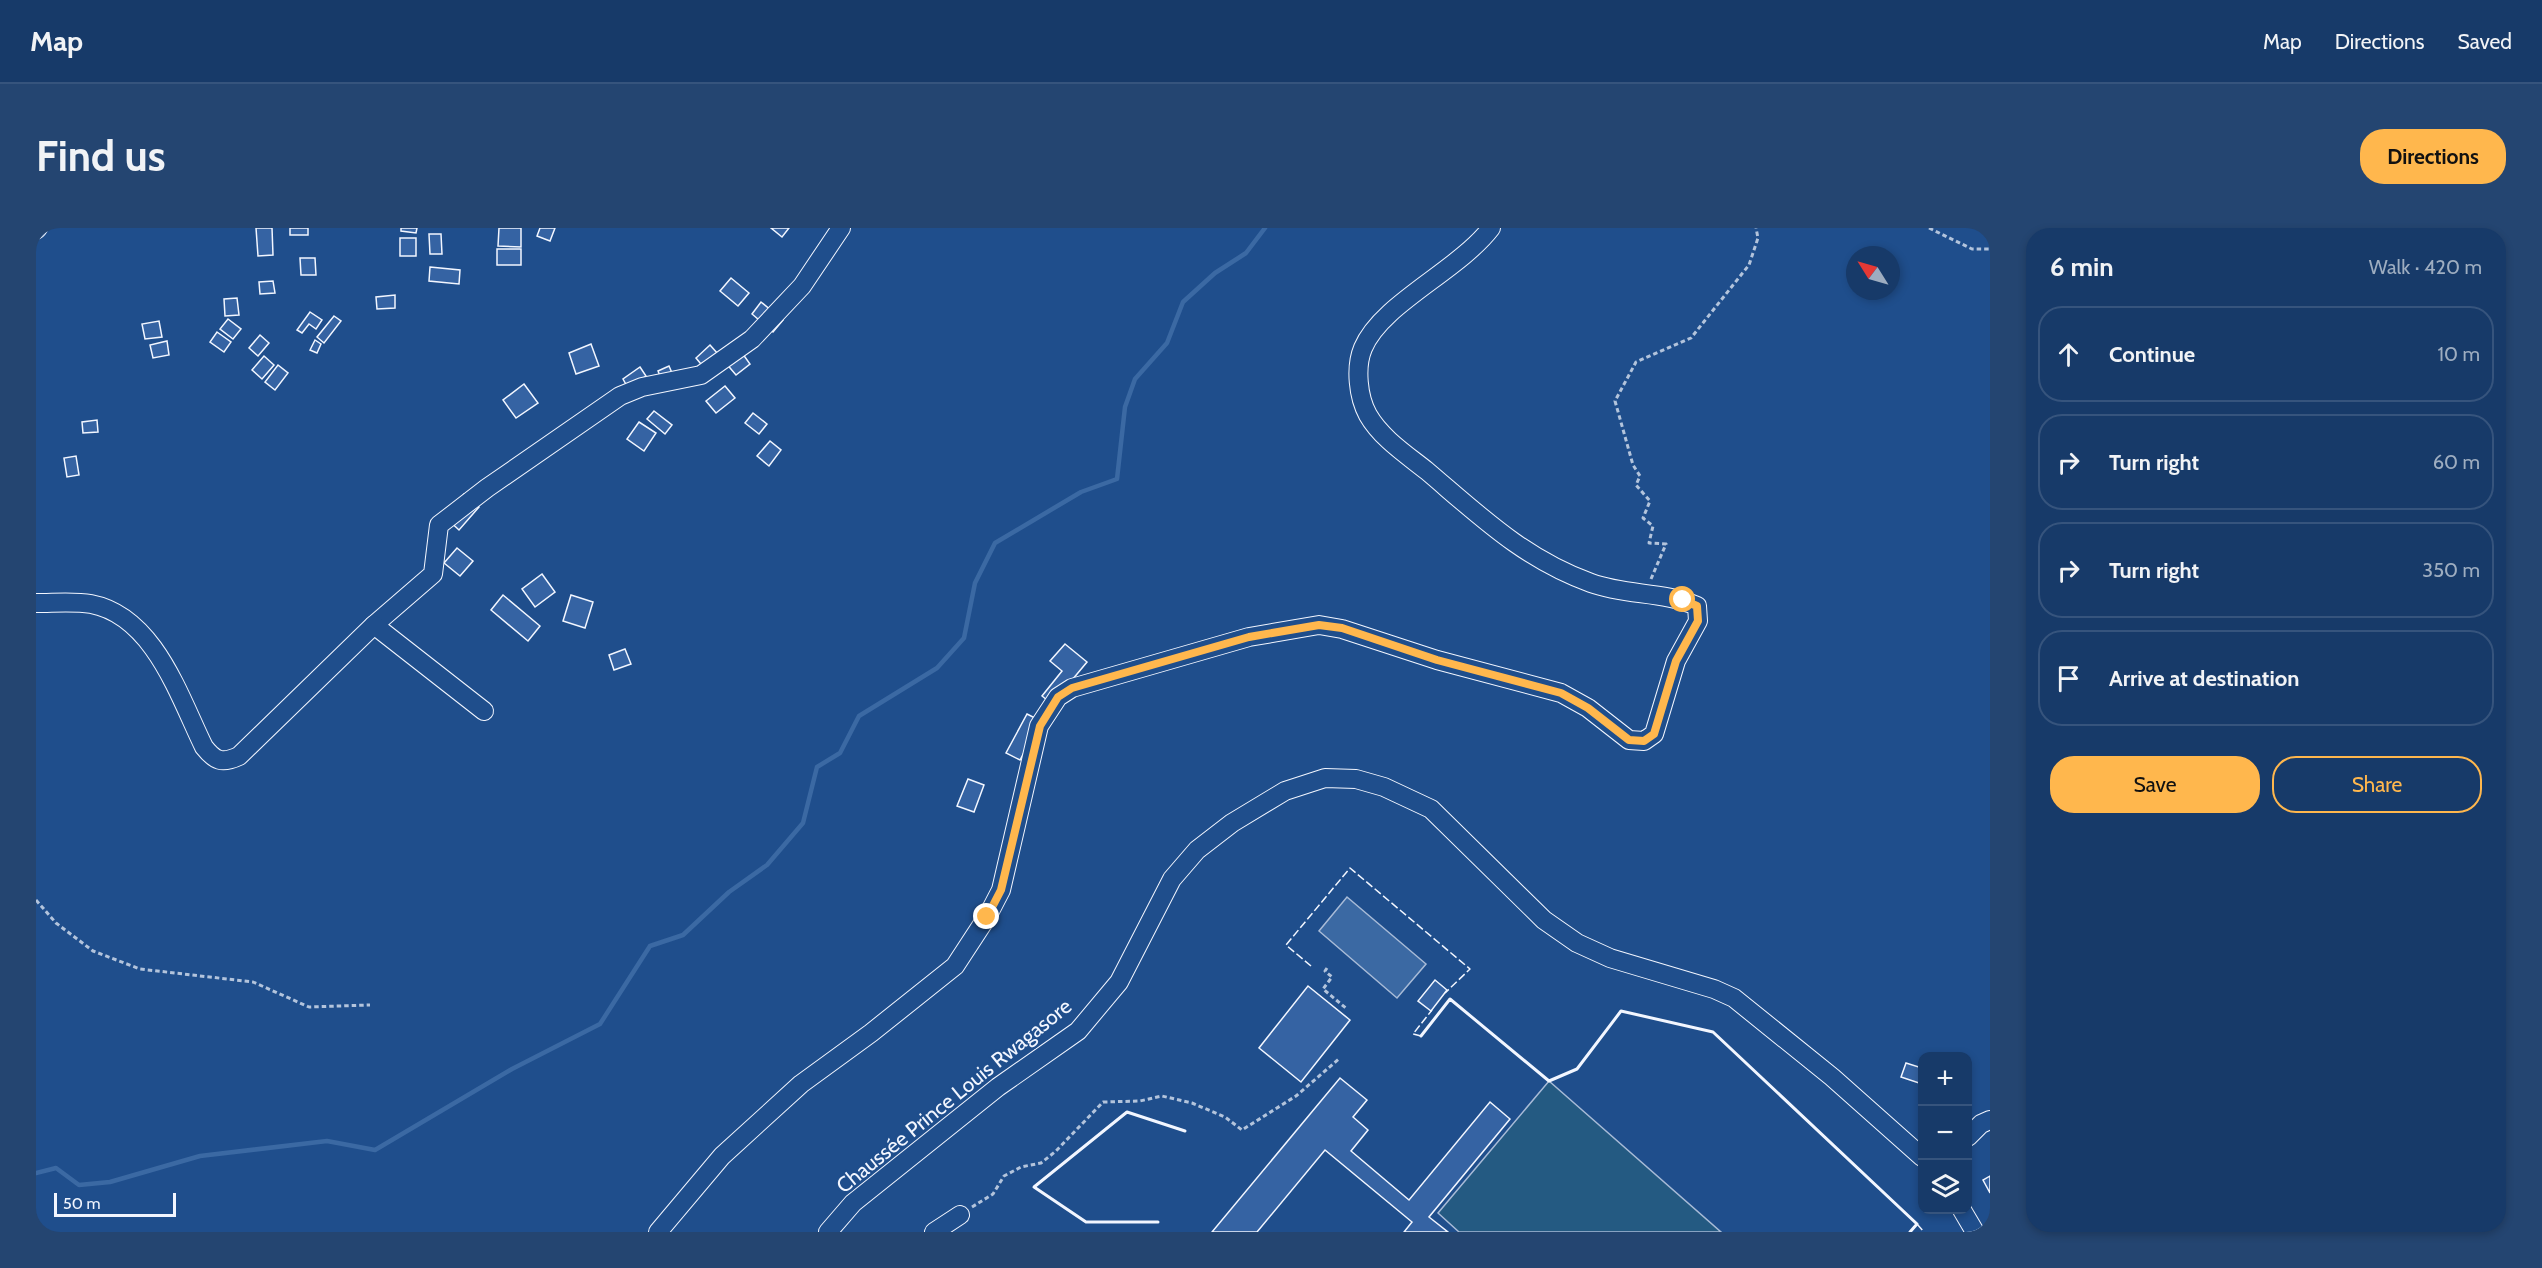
<!DOCTYPE html>
<html lang="en">
<head>
<meta charset="utf-8">
<style>
	body { margin:0; font-family:Cabin,sans-serif; background:#244571; color:#f1f3f6 }
	.controls { position:absolute; right:18px; bottom:18px; display:grid; overflow:hidden; border-radius:12px; box-shadow:0 3px 9px #0003 }
	.controls button { width:54px; height:54px; display:grid; place-items:center; padding:0; border:0; border-bottom:2px solid #36547d; background:#173a69; color:#f1f3f6; font:30px sans-serif }
	.compass { position:absolute; left:1810px; top:18px; width:54px; height:54px; border-radius:50%; background:#173a69; box-shadow:0 3px 9px #0003; rotate:307deg }
	.scale { position:absolute; left:18px; bottom:15px; width:122px; box-sizing:border-box; padding-left:6px; border:3px solid #f2f6ff; border-top:0; font-size:16px; line-height:21px; white-space:nowrap; color:#f2f6ff; -webkit-text-stroke:4px #1f4e8c; paint-order:stroke }
	.stop { position:absolute; width:18px; height:18px; margin:-14px; border:4px solid #ffb74d; border-radius:50%; background:#fff }
	.stop.end { background:#ffb74d; border-color:#fff; box-shadow:0 2px 6px #0008 }
	.list { margin:0; padding:0; list-style:none }
	h2 { display:flex; justify-content:space-between; align-items:center; height:78px; margin:0; padding:0 24px; font-size:26px }
	h2 small { font-size:20px; font-weight:400; color:#9eadc0 }
	.list li { display:grid; grid-template-columns:39px 1fr auto; gap:18px; align-items:center; box-sizing:border-box; height:96px; margin:0 12px 12px; padding:0 12px; border:2px solid #36547d; border-radius:24px }
	.list b { display:block; font-size:22px; white-space:nowrap }
	.list em { font-size:20px; font-style:normal; color:#9eadc0 }
	.actions { display:flex; gap:12px; padding:18px 24px }
	.actions a { flex:1; padding:14px 0; border:2px solid #ffb74d; border-radius:24px; text-align:center; font-size:21px; color:#ffb74d }
	.actions .main { background:#ffb74d; color:#111 }
	.icon { flex:none; width:33px; height:33px; fill:none; stroke:currentColor; stroke-width:2; stroke-linecap:round; stroke-linejoin:round }
	.map { position:relative; flex:none; width:1954px; height:1004px; overflow:hidden; border-radius:24px }
	header { display:flex; align-items:center; gap:36px; box-sizing:border-box; height:84px; padding:0 30px; background:#173a69; border-bottom:2px solid #36547d }
	header strong { font-size:28px }
	nav { display:flex; gap:33px; margin-inline-start:auto; font-size:21px }
	.intro { display:flex; align-items:center; justify-content:space-between; box-sizing:border-box; height:144px; padding:0 36px }
	h1 { margin:0; font-size:42px }
	.button { padding:15px 27px; border-radius:24px; background:#ffb74d; color:#111; font-size:21px; font-weight:700 }
	main { display:flex; gap:36px; padding:0 36px }
	aside { flex:1; background:#173a69; border-radius:24px; box-shadow:0 3px 9px #0003 }
	.map>svg:first-child { display:block }
</style>
</head>
<body>
<header>
<strong>Map</strong>
<nav><a>Map</a><a>Directions</a><a>Saved</a></nav>
</header>
<div class="intro"><h1>Find us</h1><a class="button">Directions</a></div>
<main>
<div class="map">
<svg width="1954" height="1004" viewBox="0 0 1954 1004">
	<rect width="100%" height="100%" fill="#1f4e8c"/>
	<!-- green -->
	<path fill="#245a82" stroke="#a8bbd7" stroke-width="1.5" d="M1513 853 1685 1004H1423L1402 985Z"/>
	<!-- water -->
	<path fill="#3b69a3" stroke="#a8bbd7" stroke-width="1.5" d="M1311 669 1390 736 1361 770 1283 703Z"/>
	<g fill="none" stroke-linecap="round" stroke-linejoin="round">
		<!-- stream -->
		<path stroke="#3b69a3" stroke-width="4.5" d="M0 945 20 940 43 957 74 954 164 928 291 913 339 922 476 841 564 796 614 718 647 707 693 664 731 637 767 595 781 539 804 525 823 488 901 440 928 410 939 355 959 315 1045 264 1081 251 1089 179 1099 151 1131 115 1147 74 1179 45 1210 25 1229 0"/>
	</g>
	<!-- building -->
	<g fill="#3563a3" stroke="#f2f6ff" stroke-width="1.5">
		<path d="M220 0H236L237 27 222 28Z"/>
		<rect x="254" y="0" width="18" height="7"/>
		<path d="M365 0H381L380 5 365 3Z"/>
		<path d="M463 0H485V19L462 18Z"/>
		<path d="M504 0H519L514 13 501 8Z"/>
		<path d="M735 0H753L746 9Z"/>
		<path d="M393 6H405L406 26H394Z"/>
		<rect x="364" y="10" width="16" height="18"/>
		<rect x="461" y="21" width="24" height="16"/>
		<path d="M264 30H279L280 47H265Z"/>
		<path d="M394 39 424 42 423 56 393 53Z"/>
		<path d="M695 50 713 65 702 78 684 63Z"/>
		<path d="M237 53 239 65 224 66 223 54Z"/>
		<path d="M359 67V80L341 81 340 69Z"/>
		<path d="M201 70 203 87 189 88 188 71Z"/>
		<path d="M725 74 747 92 737 104 716 86Z"/>
		<path d="M274 84 286 92 280 101 273 96 266 105 261 102Z"/>
		<path d="M298 88 305 93 288 115 281 109Z"/>
		<path d="M192 91 205 101 197 111 184 101Z"/>
		<path d="M123 93 126 109 109 111 106 96Z"/>
		<path d="M181 104 195 114 188 124 174 114Z"/>
		<path d="M224 107 233 115 222 128 213 120Z"/>
		<path d="M279 112 285 116 281 125 274 122Z"/>
		<path d="M131 113 133 127 117 130 114 117Z"/>
		<path d="M555 116 563 138 540 146 533 125Z"/>
		<path d="M674 117 689 134 674 147 660 130Z"/>
		<path d="M704 122 714 136 700 147 689 134Z"/>
		<path d="M228 128 238 137 226 151 216 142Z"/>
		<path d="M242 137 252 145 239 162 229 154Z"/>
		<path d="M633 138 640 154 628 159 622 143Z"/>
		<path d="M604 139 610 148 592 160 587 151Z"/>
		<path d="M488 156 502 175 480 190 467 172Z"/>
		<path d="M689 158 699 170 680 185 670 173Z"/>
		<path d="M618 183 636 197 629 206 611 191Z"/>
		<path d="M717 185 731 196 723 206 709 195Z"/>
		<path d="M61 192 62 204 47 205 46 194Z"/>
		<path d="M603 194 620 205 608 223 591 211Z"/>
		<path d="M734 213 745 222 733 238 721 228Z"/>
		<path d="M40 228 43 247 31 249 28 230Z"/>
		<path d="M428 266 443 279 423 302 409 289Z"/>
		<path d="M421 320 437 333 424 348 408 335Z"/>
		<path d="M506 346 519 364 499 379 486 361Z"/>
		<path d="M467 367 504 398 492 413 455 382Z"/>
		<path d="M535 367 557 374 549 400 527 393Z"/>
		<path d="M1029 416 1051 434 1016 476 1006 468 1026 443 1014 433Z"/>
		<path d="M589 421 595 436 578 442 573 427Z"/>
		<path d="M991 486 1005 493 984 532 970 525Z"/>
		<path d="M932 551 948 557 938 584 921 578Z"/>
		<path d="M1399 752 1411 762 1395 783 1382 773Z"/>
		<path d="M1272 758 1314 792 1265 854 1223 820Z"/>
		<path d="M1870 835 1886 840V856L1865 849Z"/>
		<path d="M1304 850 1331 872 1317 889 1332 902 1315 923 1373 972 1454 874 1474 891 1393 989 1412 1004H1368L1376 994 1289 922 1221 1004H1176Z"/>
		<path d="M1954 948V965L1947 952Z"/>
	</g>
	<g fill="none" stroke-linecap="round" stroke-linejoin="round">
		<defs>
			<g id="minor">
				<path d="M0 2 2 0"/>
				<path d="M0 375C18 375 38 373 55 376 118 388 143 468 168 519 179 533 186 536 203 528L338 397 397 346 403 297 451 260 584 168 606 159 665 147 716 111 766 58 805 0"/>
				<path d="M338 397 448 483"/>
				<path d="M1932 909 1945 896 1954 892"/>
				<path d="M1926 982 1939 1004"/>
				<path d="M622 1004 686 928 765 856 835 805 919 738 951 689 965 662 1003 498 1022 469 1036 460 1213 409 1283 397 1306 401 1401 432 1525 465 1552 480 1593 512 1608 513 1618 506 1640 433 1662 393 1661 378C1626 363 1591 368 1555 355 1488 331 1444 288 1391 243 1371 227 1345 210 1332 187 1322 169 1319 139 1327 120 1345 76 1422 43 1455 0"/>
				<path d="M792 1004 817 975 962 859 1042 803 1083 754 1136 651 1161 622 1196 595 1249 563 1289 550 1320 551 1348 559 1395 581 1508 692 1541 715 1574 730 1678 761 1698 770 1796 849 1886 929"/>
				<path d="M898 1004 924 987"/>
			</g>
		</defs>
		<!-- minor casing -->
		<use href="#minor" stroke="#f2f6ff" stroke-width="20"/>
		<!-- path -->
		<g stroke="#b3c4dc" stroke-width="3" stroke-dasharray="4.5 3" stroke-linecap="butt">
			<path d="M1893 0 1936 21H1954"/>
			<path d="M1615 351 1630 316 1613 315 1617 298 1607 290 1614 273 1600 257 1604 248 1597 237 1579 173 1600 134 1655 110 1713 37 1722 10 1720 0"/>
			<path d="M0 672 20 695 57 723 104 741 217 754 273 779 334 777"/>
			<path d="M1291 740 1289 743 1296 749 1287 761 1311 781"/>
			<path d="M936 979 957 966 968 948 985 939 1005 935 1020 923 1067 874 1104 873 1126 868 1156 875 1189 889 1206 902 1260 868 1304 830"/>
		</g>
		<!-- minor -->
		<use href="#minor" stroke="#1f4e8c" stroke-width="18"/>
		<!-- fence -->
		<g stroke="#f2f6ff" stroke-width="1.5" stroke-dasharray="8 3" stroke-linecap="butt">
			<path d="M1275 738 1250 717 1314 640 1434 741 1409 765"/>
			<path d="M1385 808 1377 806 1396 782"/>
			<path d="M1881 996 1888 1004"/>
		</g>
		<!-- wall -->
		<g stroke="#f2f6ff" stroke-width="3">
			<path d="M1385 808 1414 771 1513 853 1541 841 1585 783 1677 804 1881 996 1874 1004"/>
			<path d="M1122 994H1050L998 959 1091 884 1149 903"/>
		</g>
	</g>
	<g fill="none" stroke-linecap="round" stroke-linejoin="round">
		<!-- route -->
		<path stroke="#ffb74d" stroke-width="8" d="M951 689 965 662 1004 498 1022 469 1036 460 1213 409 1283 397 1306 400 1401 432 1525 465 1552 480 1593 512 1608 513 1618 506 1640 433 1662 393 1661 378 1647 372"/>
	</g>
	<g text-anchor="middle" stroke-width="4.5" stroke-linejoin="round" paint-order="stroke">
		<!-- street labels -->
		<g font-size="21" fill="#f2f6ff" stroke="#1f4e8c">
			<text transform="translate(918 868) rotate(-39)" y="7">Chaussée Prince Louis Rwagasore</text>
		</g>
	</g>
</svg>
<div class="controls">
<button>+</button>
<button>−</button>
<button><svg class="icon" aria-label="layers" viewBox="0 0 24 24"><path d="M12 4l9 5-9 5-9-5zM3 14l9 5 9-5"/></svg></button>
</div>
<svg class="compass" viewBox="-18 -18 36 36"><path d="M0-13l5 13h-10z" fill="#e53935"/><path d="M0 13l5-13h-10z" fill="#9eadc0"/></svg>
<div class="scale">50 m</div>
<div class="stop" style="left:1647px;top:372px"></div>
<div class="stop end" style="left:951px;top:689px"></div>
</div>
<aside>
<h2>6 min<small>Walk · 420 m</small></h2>
<ul class="list">
<li><svg class="icon" aria-label="ahead" viewBox="0 0 24 24"><path d="M12 20V5M6 11l6-6 6 6"/></svg><div><b>Continue</b></div><em>10 m</em></li>
<li><svg class="icon" aria-label="right" viewBox="0 0 24 24"><path d="M7 20v-9h11M14 6l5 5-5 5"/></svg><div><b>Turn right</b></div><em>60 m</em></li>
<li><svg class="icon" aria-label="right" viewBox="0 0 24 24"><path d="M7 20v-9h11M14 6l5 5-5 5"/></svg><div><b>Turn right</b></div><em>350 m</em></li>
<li><svg class="icon" aria-label="arrive" viewBox="0 0 24 24"><path d="M6 21V4h12l-3 4 3 4H6"/></svg><div><b>Arrive at destination</b></div></li>
</ul>
<div class="actions"><a class="main">Save</a><a>Share</a></div>
</aside>
</main>
</body>
</html>
